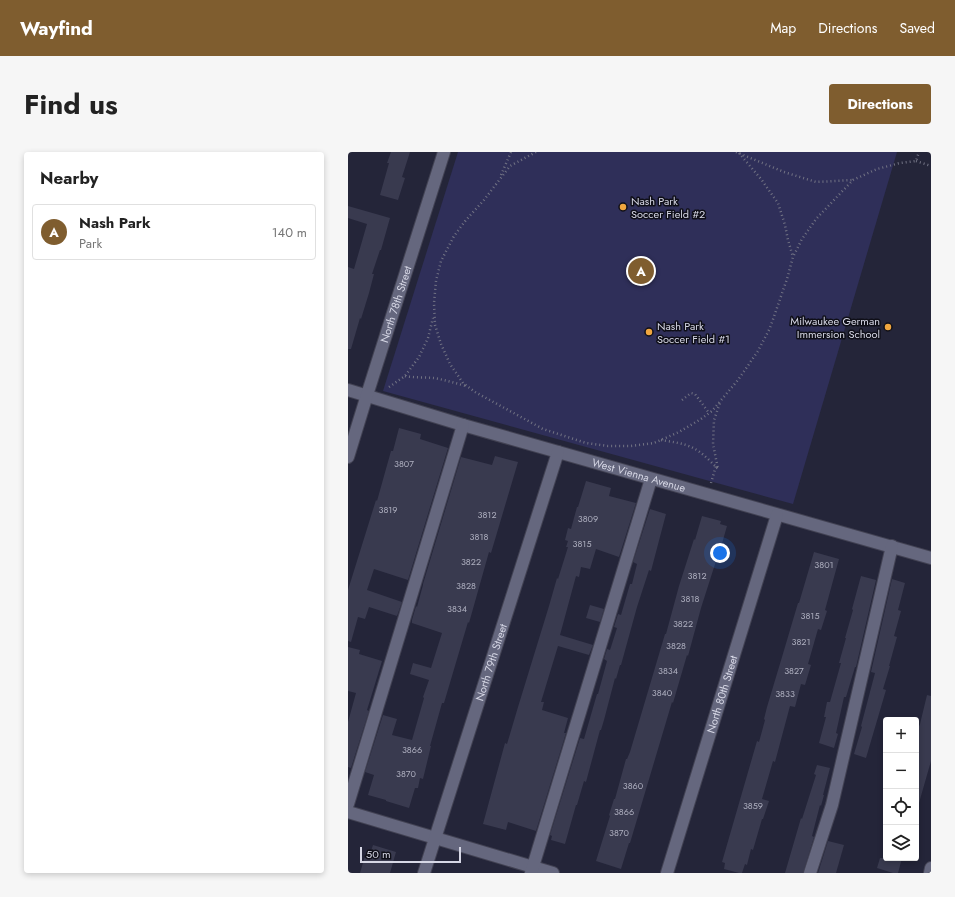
<!DOCTYPE html>
<html lang="en">
<head>
<meta charset="utf-8">
<style>
	body { margin:0; font-family:Jost,sans-serif; background:#f6f6f6; color:#222 }
	.controls { position:absolute; right:12px; bottom:12px; display:grid; overflow:hidden; border-radius:4px; box-shadow:0 2px 6px #0003 }
	.controls button { width:36px; height:36px; display:grid; place-items:center; padding:0; border:0; border-bottom:1px solid #e0e0e0; background:#fff; color:#222; font:20px sans-serif }
	.scale { position:absolute; left:12px; bottom:10px; width:101px; box-sizing:border-box; padding-left:4px; border:2px solid #d6d7e5; border-top:0; font-size:11px; line-height:14px; white-space:nowrap; color:#d6d7e5; -webkit-text-stroke:3px #0f0f18; paint-order:stroke }
	.you { position:absolute; left:372px; top:401px; width:14px; height:14px; margin:-10px; border:3px solid #fff; border-radius:50%; background:#1a73e8; box-shadow:0 0 0 6px #1a73e833 }
	.badge { display:grid; place-items:center; width:26px; height:26px; border-radius:50%; background:#7f5d2f; color:#fff; font-size:13px; font-weight:700 }
	.pin { position:absolute; translate:-50% -50%; border:2px solid #fff; box-shadow:0 1px 4px #0006 }
	.list { margin:0; padding:0; list-style:none }
	h2 { display:flex; justify-content:space-between; align-items:center; height:52px; margin:0; padding:0 16px; font-size:17px }
	h2 small { font-size:13px; font-weight:400; color:#767676 }
	.list li { display:grid; grid-template-columns:26px 1fr auto; gap:12px; align-items:center; box-sizing:border-box; height:56px; margin:0 8px 8px; padding:0 8px; border:1px solid #e0e0e0; border-radius:4px }
	.list b { display:block; font-size:15px; white-space:nowrap }
	.list p { margin:0; font-size:13px; white-space:nowrap; color:#767676 }
	.list em { font-size:13px; font-style:normal; color:#767676 }
	.icon { flex:none; width:22px; height:22px; fill:none; stroke:currentColor; stroke-width:2; stroke-linecap:round; stroke-linejoin:round }
	.map { position:relative; flex:none; width:583px; height:721px; overflow:hidden; border-radius:4px }
	header { display:flex; align-items:center; gap:24px; box-sizing:border-box; height:56px; padding:0 20px; background:#7f5d2f; color:#fff }
	header strong { font-size:19px }
	nav { display:flex; gap:22px; margin-inline-start:auto; font-size:14px }
	.intro { display:flex; align-items:center; justify-content:space-between; box-sizing:border-box; height:96px; padding:0 24px }
	h1 { margin:0; font-size:28px }
	.button { padding:10px 18px; border-radius:4px; background:#7f5d2f; color:#fff; font-size:14px; font-weight:700 }
	main { display:flex; gap:24px; padding:0 24px }
	aside { flex:1; background:#fff; border-radius:4px; box-shadow:0 2px 6px #0003 }
	.map>svg:first-child { display:block }
</style>
</head>
<body>
<header>
<strong>Wayfind</strong>
<nav><a>Map</a><a>Directions</a><a>Saved</a></nav>
</header>
<div class="intro"><h1>Find us</h1><a class="button">Directions</a></div>
<main>
<aside>
<h2>Nearby<small></small></h2>
<ul class="list">
<li><span class="badge">A</span><div><b>Nash Park</b><p>Park</p></div><em>140 m</em></li>
</ul>
</aside>
<div class="map">
<svg width="583" height="721" viewBox="0 0 583 721">
	<rect width="100%" height="100%" fill="#242539"/>
	<!-- green -->
	<path fill="#2f2f59" d="M110 0H549L445 352 35 239Z"/>
	<!-- building -->
	<g fill="#393a4f">
		<path d="M43 0H62L54 25 57 26 50 48 32 43 41 11H39Z"/>
		<path d="M0 54 42 66 33 98H32L24 122H26L21 141 13 167 12 166 3 197H0V115L6 117 19 72 0 66Z"/>
		<path d="M51 276 73 282 72 287 100 296 60 428 26 417 19 438 54 450 49 464 21 455 17 467 10 465 3 490 0 489V438L28 348 29 349 43 299H45Z"/>
		<path d="M147 304 170 310 143 401 141 400 121 471 120 470 96 551H94L82 594H83L75 627 72 626 70 636H67L61 656 38 649V648L20 643 26 623 17 620 35 563 49 567 44 583 64 588 76 546 75 545 81 528 62 522 65 511 83 516 94 481 64 471V468L68 454 69 455 75 433V432L113 305 144 313Z"/>
		<path d="M238 329 263 336 261 344 288 351 271 405 248 397 242 417 233 415 231 425 228 424 212 483 245 493 241 503 210 494 193 550H196L194 558 220 566 216 581H218L188 679 160 670 158 678 135 672 157 591 159 592 170 555 201 454 209 426 210 427 220 395H218L220 389 217 388 220 376 223 377 229 355H230Z"/>
		<path d="M302 357 318 362 303 419 301 418 289 455 273 513H272L268 527 267 526 256 568 253 578H252L238 630 236 629 229 653H228L217 692 203 688 204 684 202 683 232 586 236 587 249 542H250L259 509 256 507 259 497 262 498 263 495 269 476 266 475 270 462 273 463 282 432H284L289 412 285 410Z"/>
		<path d="M354 364 373 369 372 372 379 374 369 409H368L353 456 340 504 339 503 325 551 324 550 282 691H281L273 717 248 709 262 664 261 663 266 647H267L278 607H279L282 600 317 482H318L331 434 346 387 347 388Z"/>
		<path d="M466 400 491 407 477 458 479 459 473 478 470 477 460 512 463 513 457 533 453 532 447 555 442 554 427 610 425 609 414 647 421 649 415 667H414L405 698 403 697 399 713 397 712 394 721H391L376 717 377 711 374 710 409 589 411 590 417 568 416 567 419 555 434 505 450 451H451Z"/>
		<path d="M513 424 528 428 508 515H507L498 545H496L488 581 490 582 486 596 471 591 478 565H476L479 550H482L493 511H491L498 486H497L505 458 504 457Z"/>
		<path d="M544 427 557 431 550 458 553 459 546 484 549 485 541 514H542L535 537 538 538 518 606 506 602 514 575 513 574 527 521 523 520Z"/>
		<path d="M242 453 256 457 252 470 238 466Z"/>
		<path d="M0 495 12 498 11 502 34 509 19 558 21 559 3 616 0 615V570L8 541 0 539Z"/>
		<path d="M579 543 583 544V609L571 651H568V582L572 572Z"/>
		<path d="M469 613 482 616 475 643H476L473 654 472 653 464 684 466 685 455 721H437L453 666 454 667 468 623 466 622Z"/>
		<path d="M480 689 496 693 488 721H470Z"/>
		<path d="M25 693 48 700 42 721H12L19 697 23 699Z"/>
		<path d="M532 706H554L550 721H545L529 716Z"/>
	</g>
	<g fill="none" stroke-linecap="round" stroke-linejoin="round">
		<defs>
			<g id="minor">
				<path id="s1" d="M0 238 115 273 583 406"/>
				<path id="s2" d="M0 305 19 243 96 0"/>
				<path d="M0 652 115 273"/>
				<path d="M0 660 205 721"/>
				<path id="s3" d="M76 721 210 300"/>
				<path d="M183 721 303 327"/>
				<path id="s4" d="M319 721 429 363"/>
				<path d="M462 721 484 653 544 394"/>
				<path d="M582 721 583 716"/>
			</g>
		</defs>
		<!-- minor casing -->
		<use href="#minor" stroke="#424253" stroke-width="14"/>
		<!-- path -->
		<g stroke="#727384" stroke-width="2.5" stroke-dasharray="1 3" stroke-linecap="butt">
			<path d="M188 0 162 14 136 48 118 68 106 84 93 109 88 129 86 151 87 173 93 192 102 212 115 231 127 240 195 277 238 291 260 294H283L306 291 331 280 353 267 364 259 390 228 410 199 422 176 439 127 445 105 454 87 468 67 505 28 529 17 552 11 568 9 571 0"/>
			<path d="M388 0 436 20 468 30 505 28"/>
			<path d="M391 1 413 27 430 51 437 73 440 88 445 105"/>
			<path d="M568 9 583 14"/>
			<path d="M153 23 163 0"/>
			<path d="M57 224C67 226 77 225 86 226 97 228 107 231 118 234"/>
			<path d="M41 235 57 224 71 205 80 186 85 166"/>
			<path d="M334 248 343 241 347 242 361 261"/>
			<path d="M313 288C324 290 336 291 345 296 354 300 363 310 370 317L365 292 366 268 372 251"/>
			<path d="M363 331 368 314"/>
		</g>
		<!-- minor -->
		<use href="#minor" stroke="#65677e" stroke-width="12"/>
	</g>
	<!-- markers -->
	<g fill="#f0a63f" stroke="#0f0f18" stroke-width="1.5">
		<circle cx="275" cy="55" r="4"/>
		<circle cx="540" cy="175" r="4"/>
		<circle cx="301" cy="180" r="4"/>
	</g>
	<g text-anchor="middle" stroke-width="3" stroke-linejoin="round" paint-order="stroke">
		<!-- number labels -->
		<g font-size="9" fill="#afb0c0">
			<text x="56" y="315">3807</text>
			<text x="40" y="361">3819</text>
			<text x="139" y="366">3812</text>
			<text x="240" y="370">3809</text>
			<text x="131" y="388">3818</text>
			<text x="234" y="395">3815</text>
			<text x="123" y="413">3822</text>
			<text x="476" y="416">3801</text>
			<text x="349" y="427">3812</text>
			<text x="118" y="437">3828</text>
			<text x="342" y="450">3818</text>
			<text x="109" y="460">3834</text>
			<text x="462" y="467">3815</text>
			<text x="335" y="475">3822</text>
			<text x="453" y="493">3821</text>
			<text x="328" y="497">3828</text>
			<text x="320" y="522">3834</text>
			<text x="446" y="522">3827</text>
			<text x="314" y="544">3840</text>
			<text x="437" y="545">3833</text>
			<text x="64" y="601">3866</text>
			<text x="58" y="625">3870</text>
			<text x="285" y="637">3860</text>
			<text x="405" y="657">3859</text>
			<text x="276" y="663">3866</text>
			<text x="271" y="684">3870</text>
		</g>
		<!-- poi labels -->
		<g font-size="11" fill="#d6d7e5" stroke="#0f0f18" text-anchor="start">
			<text x="283" y="53">Nash Park<tspan x="283" dy="13">Soccer Field #2</tspan></text>
			<text x="532" y="173" text-anchor="end">Milwaukee German<tspan x="532" dy="13">Immersion School</tspan></text>
			<text x="309" y="178">Nash Park<tspan x="309" dy="13">Soccer Field #1</tspan></text>
		</g>
		<!-- street labels -->
		<g font-size="11" fill="#d6d7e5" stroke="#0f0f18">
			<text dy="4" stroke="none"><textPath href="#s2" startOffset="160">North 78th Street</textPath></text>
			<text dy="4" stroke="none"><textPath href="#s1" startOffset="303">West Vienna Avenue</textPath></text>
			<text dy="4" stroke="none"><textPath href="#s3" startOffset="221">North 79th Street</textPath></text>
			<text dy="4" stroke="none"><textPath href="#s4" startOffset="187">North 80th Street</textPath></text>
		</g>
	</g>
</svg>
<div class="controls">
<button>+</button>
<button>−</button>
<button><svg class="icon" aria-label="locate" viewBox="0 0 24 24"><circle cx="12" cy="12" r="6"/><path d="M12 2v4M12 18v4M2 12h4M18 12h4"/></svg></button>
<button><svg class="icon" aria-label="layers" viewBox="0 0 24 24"><path d="M12 4l9 5-9 5-9-5zM3 14l9 5 9-5"/></svg></button>
</div>
<div class="scale">50 m</div>
<div class="you"></div>
<div class="pin badge" style="left:293px;top:119px">A</div>
</div>
</main>
</body>
</html>
